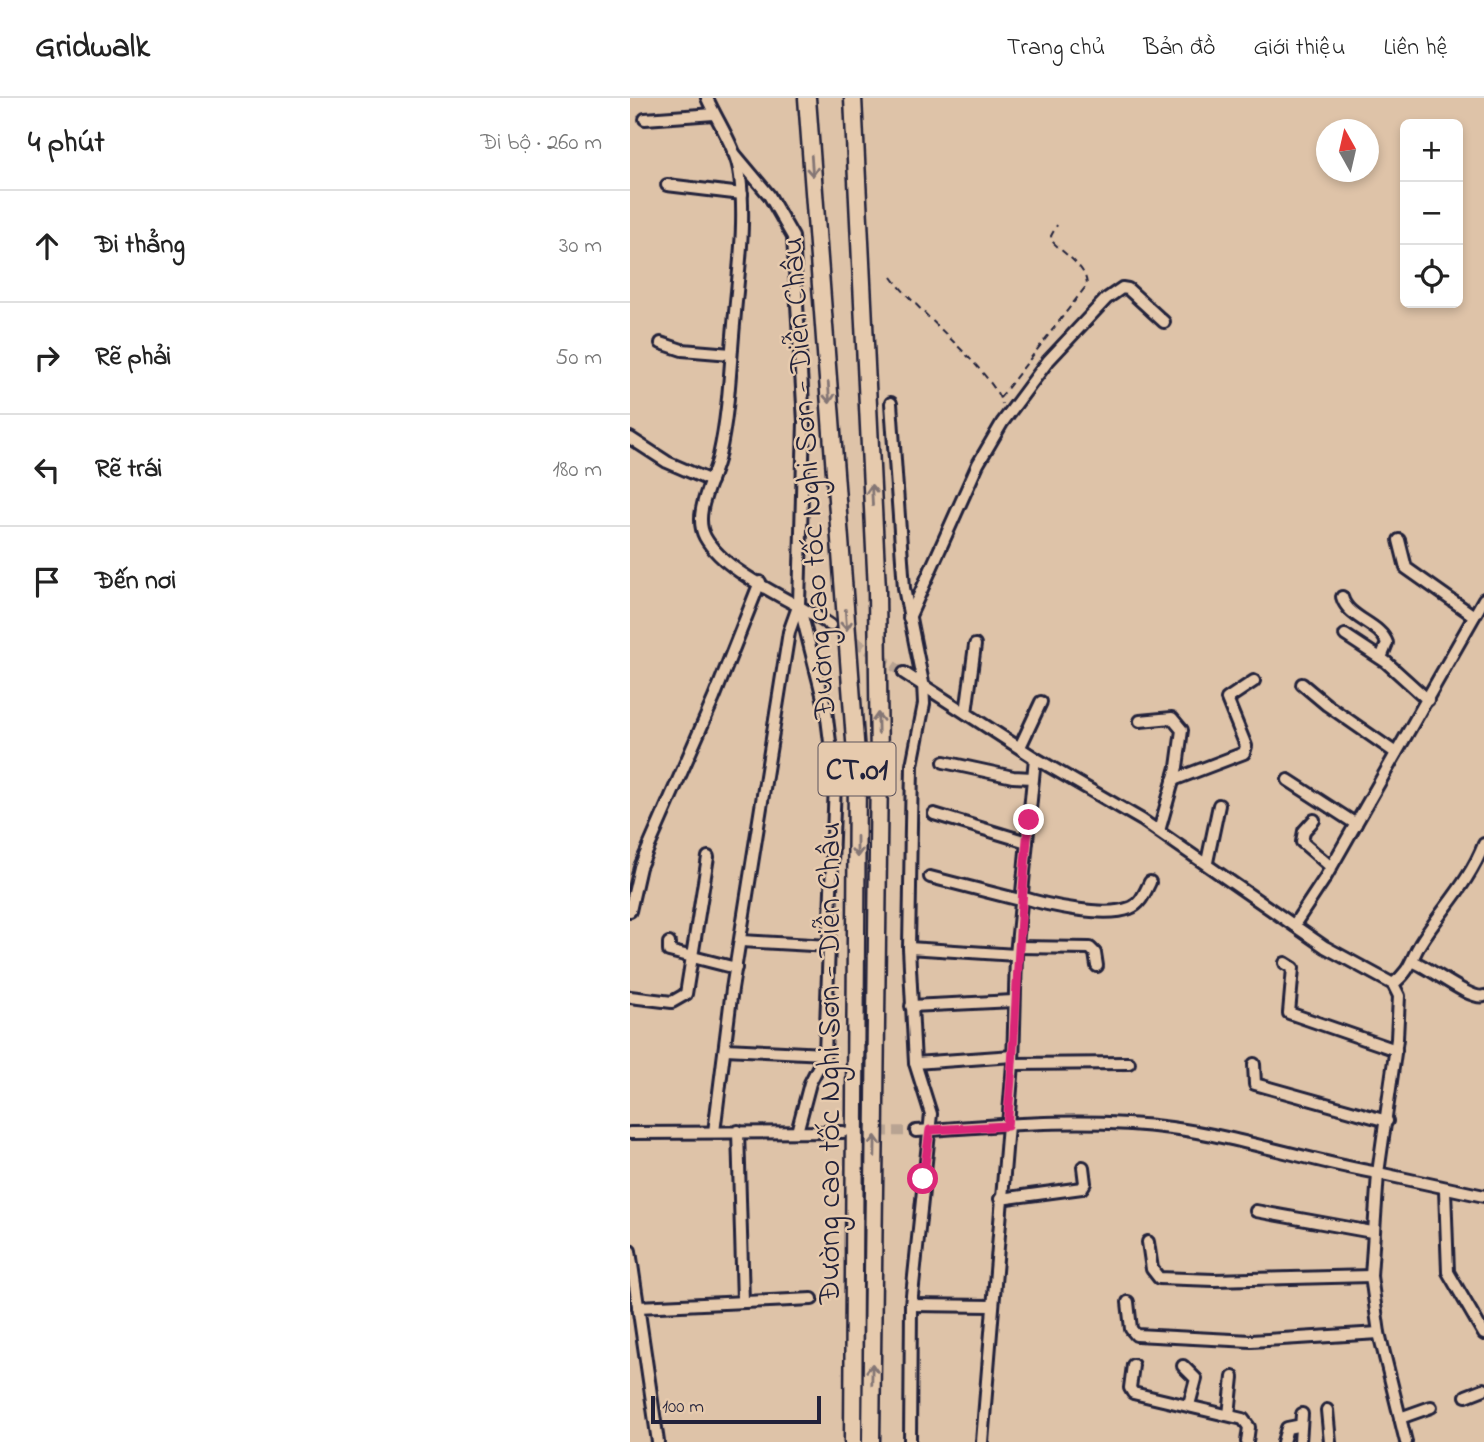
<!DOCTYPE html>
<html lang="vi">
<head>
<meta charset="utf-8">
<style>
	body { margin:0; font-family:"Indie Flower",sans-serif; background:#f6f6f6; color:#222 }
	.controls { position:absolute; right:21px; top:21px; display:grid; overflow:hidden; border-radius:10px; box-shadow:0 4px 10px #0003 }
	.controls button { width:63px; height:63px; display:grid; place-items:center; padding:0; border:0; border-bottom:2px solid #e0e0e0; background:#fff; color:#222; font:35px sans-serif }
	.compass { position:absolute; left:686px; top:21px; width:63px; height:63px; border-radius:50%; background:#fff; box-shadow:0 4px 10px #0003; rotate:352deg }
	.scale { position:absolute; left:21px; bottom:18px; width:170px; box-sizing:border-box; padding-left:7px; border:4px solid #22223b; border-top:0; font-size:19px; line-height:24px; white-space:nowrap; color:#22223b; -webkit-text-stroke:5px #e6caad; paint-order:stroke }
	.stop { position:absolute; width:21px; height:21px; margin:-16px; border:5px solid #db2777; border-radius:50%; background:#fff }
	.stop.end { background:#db2777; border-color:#fff; box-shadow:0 2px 7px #0008 }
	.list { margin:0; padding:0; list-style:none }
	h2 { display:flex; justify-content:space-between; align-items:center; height:91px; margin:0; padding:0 28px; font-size:30px }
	h2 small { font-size:23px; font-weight:400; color:#767676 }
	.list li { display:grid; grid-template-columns:46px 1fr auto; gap:21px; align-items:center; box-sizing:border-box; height:112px; padding:0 28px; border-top:2px solid #e0e0e0 }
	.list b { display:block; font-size:26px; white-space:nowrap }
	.list em { font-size:23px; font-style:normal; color:#767676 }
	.icon { flex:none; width:38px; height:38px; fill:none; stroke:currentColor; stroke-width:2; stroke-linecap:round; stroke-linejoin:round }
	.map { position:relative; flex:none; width:854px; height:1344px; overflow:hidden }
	header { display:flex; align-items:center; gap:42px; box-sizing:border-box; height:98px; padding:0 35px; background:#fff; border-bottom:2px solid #e0e0e0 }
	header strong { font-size:33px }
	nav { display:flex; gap:38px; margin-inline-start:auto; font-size:24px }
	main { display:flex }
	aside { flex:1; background:#fff }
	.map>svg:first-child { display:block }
</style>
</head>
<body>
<header>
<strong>Gridwalk</strong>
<nav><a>Trang chủ</a><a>Bản đồ</a><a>Giới thiệu</a><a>Liên hệ</a></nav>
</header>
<main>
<aside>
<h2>4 phút<small>Đi bộ · 260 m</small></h2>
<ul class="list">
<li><svg class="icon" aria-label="ahead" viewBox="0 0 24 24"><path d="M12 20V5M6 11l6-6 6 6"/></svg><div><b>Đi thẳng</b></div><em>30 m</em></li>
<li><svg class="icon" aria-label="right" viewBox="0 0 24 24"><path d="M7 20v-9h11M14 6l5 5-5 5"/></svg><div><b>Rẽ phải</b></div><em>50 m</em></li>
<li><svg class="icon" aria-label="left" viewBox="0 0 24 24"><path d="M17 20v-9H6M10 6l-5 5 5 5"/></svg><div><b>Rẽ trái</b></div><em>180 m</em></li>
<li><svg class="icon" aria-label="arrive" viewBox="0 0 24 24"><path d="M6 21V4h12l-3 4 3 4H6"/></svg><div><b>Đến nơi</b></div></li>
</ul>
</aside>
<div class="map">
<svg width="854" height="1344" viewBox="0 0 854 1344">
	<rect width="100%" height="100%" fill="#dec3a8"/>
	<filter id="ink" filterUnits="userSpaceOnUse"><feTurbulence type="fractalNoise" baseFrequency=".0143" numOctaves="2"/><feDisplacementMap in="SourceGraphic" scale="14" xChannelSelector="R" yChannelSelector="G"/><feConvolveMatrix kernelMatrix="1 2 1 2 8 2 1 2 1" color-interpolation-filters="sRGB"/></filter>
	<g filter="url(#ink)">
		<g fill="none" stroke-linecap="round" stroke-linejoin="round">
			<!-- minor-tunnel -->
			<g stroke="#b8a392" stroke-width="10" stroke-dasharray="10 5" stroke-linecap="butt">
				<path d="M200 527 274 575"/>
				<path d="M219 1034 286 1033"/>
			</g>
			<defs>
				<g id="minor">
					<path d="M77 0C88 25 107 51 110 78 116 128 108 176 104 226 100 270 99 314 89 358 84 381 62 415 75 439 96 477 164 502 200 527"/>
					<path d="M15 21 84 16"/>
					<path d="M103 54 139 97 163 139 174 324 169 506 196 612 205 684 195 956 180 985 167 1034"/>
					<path d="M37 87 112 96"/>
					<path d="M31 245 52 252 101 256"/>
					<path d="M261 305 274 490 293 585 294 606 282 667 279 850 285 965 301 1016 281 1207 280 1344"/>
					<path d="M0 340 37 364 81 383"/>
					<path d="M769 442 776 470 844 518"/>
					<path d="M712 499C718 521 750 525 757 545L751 560"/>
					<path d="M279 520 348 366 372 325 418 263 476 201 492 190 498 191 534 224"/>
					<path d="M715 537 756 564 798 602"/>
					<path d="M274 575 405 660 512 722 695 849 763 886 769 898 767 941 748 1075 854 1098"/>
					<path d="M672 586 697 607 766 655"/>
					<path d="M336 615 345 547"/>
					<path d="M510 623 542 620 552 632 547 669 529 733"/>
					<path d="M390 649 411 604"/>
					<path d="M314 664 383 679 403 680"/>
					<path d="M543 682 614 655 616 648 597 601 624 583"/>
					<path d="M658 682 726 726"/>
					<path d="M304 716 397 744"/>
					<path d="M684 722 674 733 672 744 701 769"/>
					<path d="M577 764 589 707"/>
					<path d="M300 779 390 802"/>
					<path d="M391 799C416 807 475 820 500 810 511 806 515 794 520 784"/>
					<path d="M0 813 10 769 84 600 130 484"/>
					<path d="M664 827 695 780 854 501"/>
					<path d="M111 843 200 848"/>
					<path d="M39 845V853L43 854 106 870"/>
					<path d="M387 849 460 850 465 855 467 868"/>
					<path d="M279 850 386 857"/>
					<path d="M784 864C801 870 841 903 854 898"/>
					<path d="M655 865 663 870 659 915 766 952"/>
					<path d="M763 886C781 872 780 863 790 846 811 812 839 785 854 746"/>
					<path d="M0 899 42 904 56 896 78 759"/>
					<path d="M281 908 384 903"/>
					<path d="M95 951 195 956"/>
					<path d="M285 965 383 958"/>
					<path d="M383 966 499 965"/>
					<path d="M624 966 625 986 757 1023"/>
					<path d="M108 1033 113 1203"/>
					<path d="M286 1033C370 1027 457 1019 541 1030 611 1039 678 1063 748 1075L741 1178 749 1235 776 1344"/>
					<path d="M84 1034 102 891 159 534 169 506"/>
					<path d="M0 1035 213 1034"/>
					<path d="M815 1092 818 1174 854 1236"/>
					<path d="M370 1101 452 1090 455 1085 453 1069"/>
					<path d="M626 1113 742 1134"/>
					<path d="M518 1144 522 1171 529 1180 584 1182 741 1178"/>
					<path d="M0 1153 28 1344"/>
					<path d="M498 1204 501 1231 506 1237 621 1243 749 1235"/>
					<path d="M281 1207 362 1208"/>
					<path d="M8 1209 182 1201"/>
					<path d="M503 1267 500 1290 503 1295 613 1321 619 1329 617 1344"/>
					<path d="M553 1268 566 1281 559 1307"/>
					<path d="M836 1298 854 1291"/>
					<path d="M697 1312 700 1344"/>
					<path d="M599 1317 603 1279"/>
					<path d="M770 1320 801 1309"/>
					<path d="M352 1344 383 966 386 857 405 660"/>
					<path d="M653 1344 657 1330 667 1328"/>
					<path d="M670 1344 672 1316"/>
				</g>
				<g id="highway">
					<path d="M177 0 227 669 223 1344"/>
					<path d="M223 0 247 492 249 669 241 1344"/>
				</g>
			</defs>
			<!-- minor casing -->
			<use href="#minor" stroke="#22223b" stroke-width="16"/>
			<!-- highway casing -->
			<use href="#highway" stroke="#22223b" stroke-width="21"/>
			<!-- path -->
			<g stroke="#22223b" stroke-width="2" stroke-dasharray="7 5" stroke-linecap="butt">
				<path d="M262 179C286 213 363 273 372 306"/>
				<path d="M370 300 457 187C456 167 434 157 422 143L421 138 427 127"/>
			</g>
			<!-- minor -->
			<use href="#minor" stroke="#e6caad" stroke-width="10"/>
			<!-- highway -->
			<use href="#highway" stroke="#e6caad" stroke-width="16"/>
		</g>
		<!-- one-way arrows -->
		<defs><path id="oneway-shaft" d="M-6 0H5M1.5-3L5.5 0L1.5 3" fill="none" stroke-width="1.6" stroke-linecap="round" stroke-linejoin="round" transform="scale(1.75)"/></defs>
		<g stroke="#847674">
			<use href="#oneway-shaft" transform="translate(182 68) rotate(86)"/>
			<use href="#oneway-shaft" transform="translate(199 295) rotate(86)"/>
			<use href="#oneway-shaft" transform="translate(242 397) rotate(-93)"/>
			<use href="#oneway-shaft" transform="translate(216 522) rotate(86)"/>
			<use href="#oneway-shaft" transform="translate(248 625) rotate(-91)"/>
			<use href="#oneway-shaft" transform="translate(227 749) rotate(90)"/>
			<use href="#oneway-shaft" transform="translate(245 1048) rotate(-89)"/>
			<use href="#oneway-shaft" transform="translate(242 1276) rotate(-89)"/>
		</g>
	</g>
	<g fill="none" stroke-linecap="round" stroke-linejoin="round" filter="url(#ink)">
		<!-- route -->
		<path stroke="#db2777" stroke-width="9" d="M293 1081 300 1032 377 1028C387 926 388 824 399 722"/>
	</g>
	<g text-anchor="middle" stroke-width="5" stroke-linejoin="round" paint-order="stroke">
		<!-- shield labels -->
		<rect fill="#e6caad" stroke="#5d545d" stroke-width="2" x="188.5" y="644.5" width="77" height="53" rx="5"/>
		<g font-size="30" font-weight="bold" fill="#22223b">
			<text x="227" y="681">CT.01</text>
		</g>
		<!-- street labels -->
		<g font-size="32" fill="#22223b" stroke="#e6caad">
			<text transform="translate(177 380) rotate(-94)" y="11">Đường cao tốc Nghi Sơn - Diễn Châu</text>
			<text transform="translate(198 965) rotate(-90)" y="11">Đường cao tốc Nghi Sơn - Diễn Châu</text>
		</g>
	</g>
</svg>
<div class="controls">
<button>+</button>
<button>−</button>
<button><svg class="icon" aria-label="locate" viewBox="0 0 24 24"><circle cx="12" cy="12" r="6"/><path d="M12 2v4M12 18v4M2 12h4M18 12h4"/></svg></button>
</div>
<svg class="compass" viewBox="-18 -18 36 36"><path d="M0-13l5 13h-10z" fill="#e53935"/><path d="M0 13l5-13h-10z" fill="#767676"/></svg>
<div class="scale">100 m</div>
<div class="stop" style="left:293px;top:1081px"></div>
<div class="stop end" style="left:399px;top:722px"></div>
</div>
</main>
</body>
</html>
